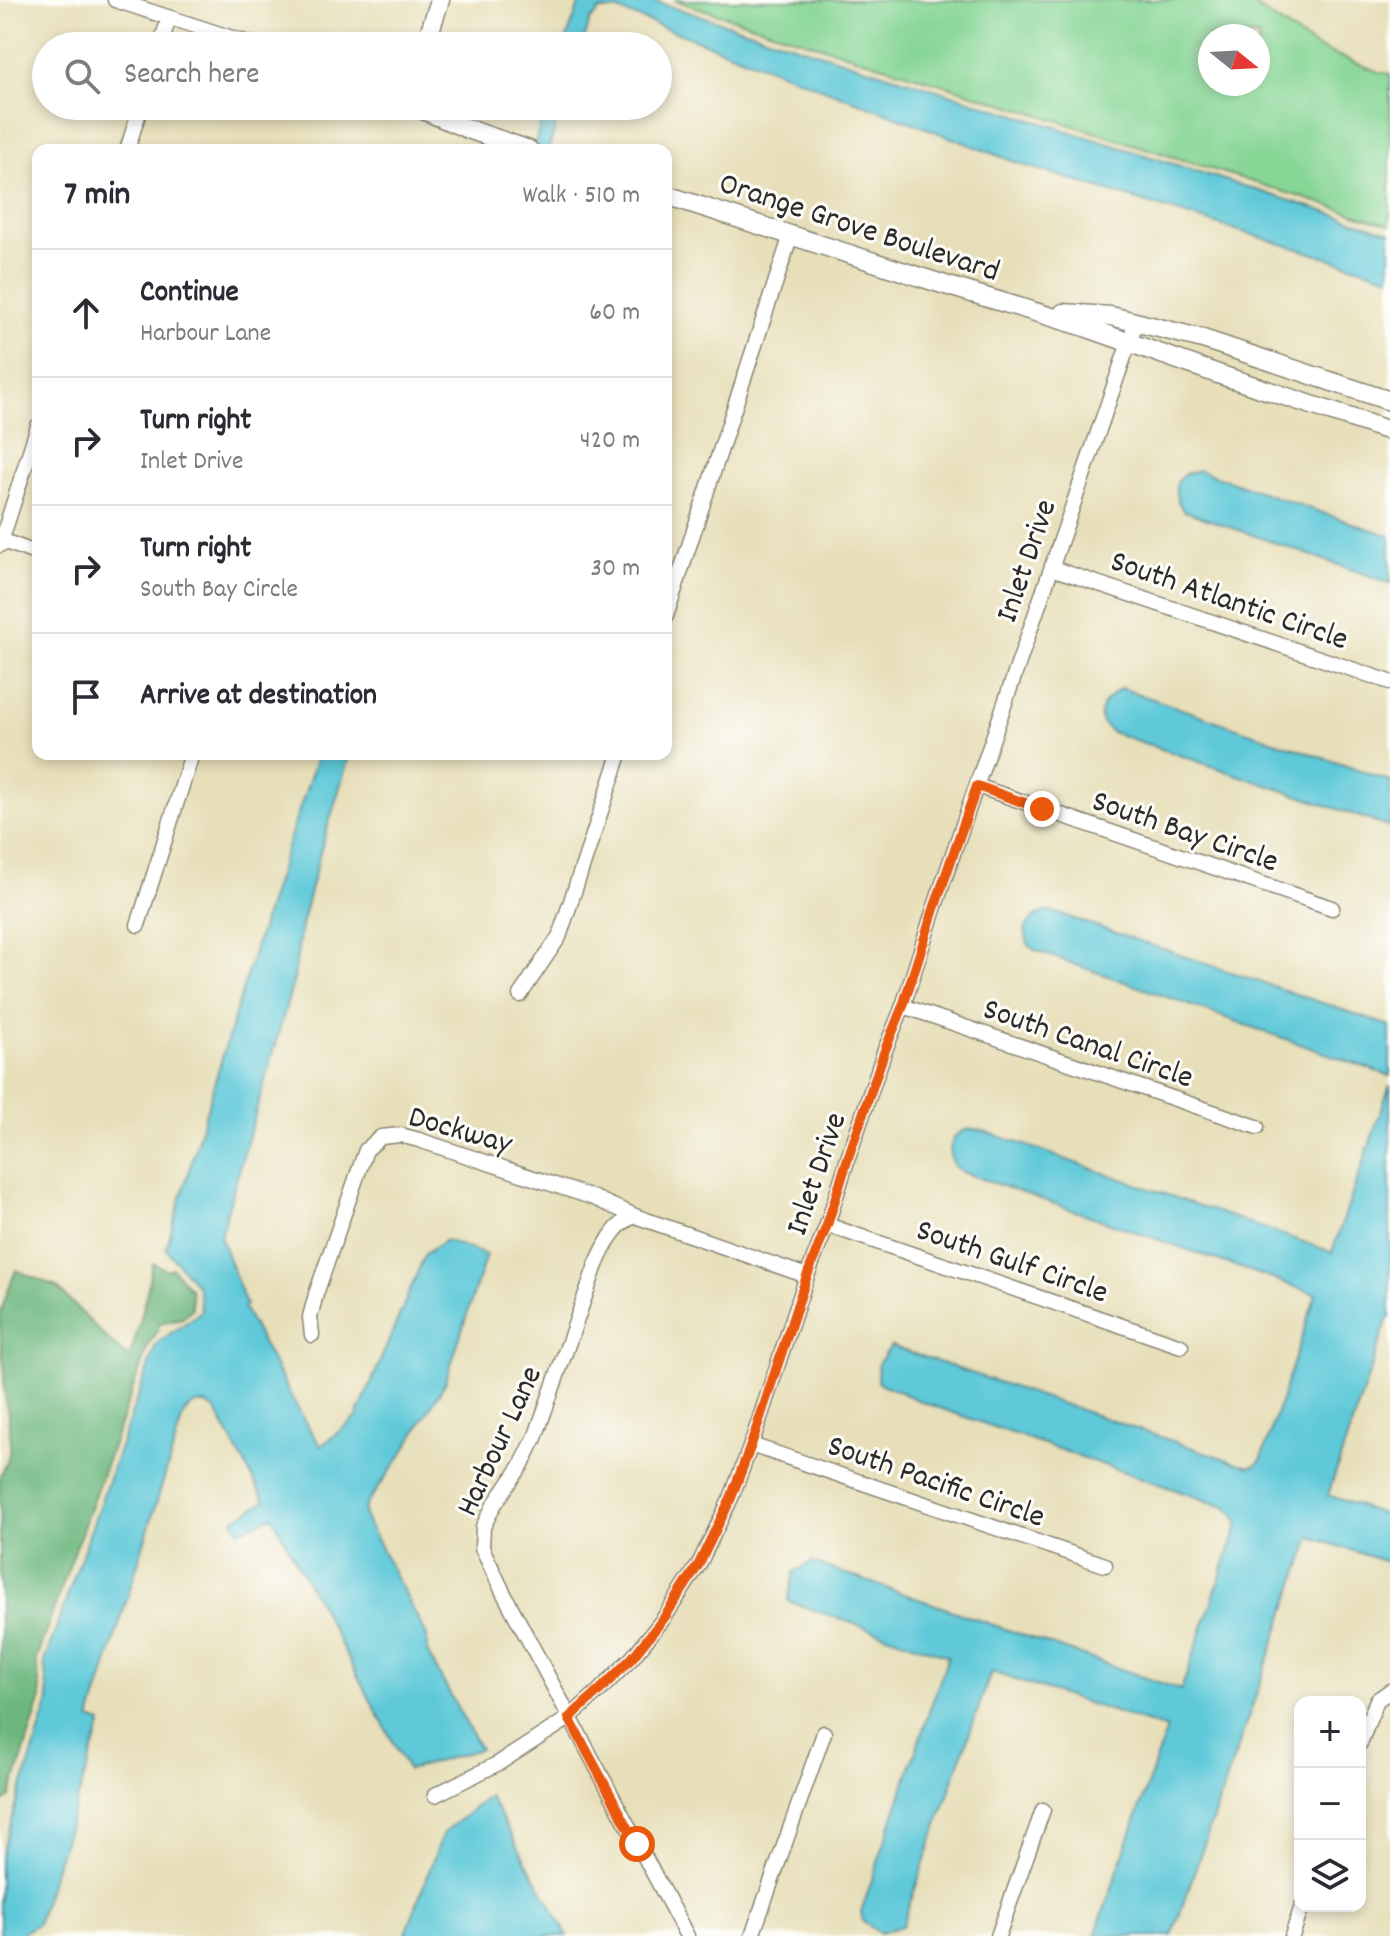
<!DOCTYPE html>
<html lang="en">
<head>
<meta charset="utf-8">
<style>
	body { margin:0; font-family:Dekko,sans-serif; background:#f2f2f3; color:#2b2b33 }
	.controls { position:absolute; right:24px; bottom:24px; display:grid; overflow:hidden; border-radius:16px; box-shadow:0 4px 12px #0003 }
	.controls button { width:72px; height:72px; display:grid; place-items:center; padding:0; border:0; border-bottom:2px solid #e1e1e2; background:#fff; color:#2b2b33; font:40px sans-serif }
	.compass { position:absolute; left:1198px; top:24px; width:72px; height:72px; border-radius:50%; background:#fff; box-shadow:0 4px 12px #0003; rotate:108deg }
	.stop { position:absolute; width:24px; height:24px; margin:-18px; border:6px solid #ea580c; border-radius:50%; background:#fff }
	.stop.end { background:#ea580c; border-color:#fff; box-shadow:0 2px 8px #0008 }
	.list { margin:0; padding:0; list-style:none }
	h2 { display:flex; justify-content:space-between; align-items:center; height:104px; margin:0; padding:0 32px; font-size:34px }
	h2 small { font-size:26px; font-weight:400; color:#7c7c81 }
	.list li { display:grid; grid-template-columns:52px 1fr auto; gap:24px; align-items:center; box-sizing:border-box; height:128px; padding:0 32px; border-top:2px solid #e1e1e2 }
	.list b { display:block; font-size:30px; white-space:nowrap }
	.list p { margin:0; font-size:26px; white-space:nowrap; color:#7c7c81 }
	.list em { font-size:26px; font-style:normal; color:#7c7c81 }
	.icon { flex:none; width:44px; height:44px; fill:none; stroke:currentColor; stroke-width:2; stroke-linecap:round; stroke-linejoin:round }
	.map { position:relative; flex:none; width:1390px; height:1936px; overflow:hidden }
	.search { position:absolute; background:#fff; box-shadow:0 4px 12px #0003; left:32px; top:32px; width:640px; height:88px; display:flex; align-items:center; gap:20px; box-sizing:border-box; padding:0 28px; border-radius:44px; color:#7c7c81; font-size:30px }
	.panel { position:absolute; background:#fff; box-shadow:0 4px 12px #0003; left:32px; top:144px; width:640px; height:616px; border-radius:16px }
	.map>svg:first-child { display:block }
</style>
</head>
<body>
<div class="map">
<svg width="1390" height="1936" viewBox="0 0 1390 1936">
	<rect width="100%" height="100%" fill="#fdfcf7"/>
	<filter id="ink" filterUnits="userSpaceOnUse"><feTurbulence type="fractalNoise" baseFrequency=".0125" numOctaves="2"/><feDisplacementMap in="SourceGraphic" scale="16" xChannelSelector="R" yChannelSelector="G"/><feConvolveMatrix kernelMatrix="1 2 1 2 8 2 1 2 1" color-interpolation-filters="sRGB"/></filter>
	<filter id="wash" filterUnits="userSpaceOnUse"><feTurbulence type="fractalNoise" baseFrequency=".006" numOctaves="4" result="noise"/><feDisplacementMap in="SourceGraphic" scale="32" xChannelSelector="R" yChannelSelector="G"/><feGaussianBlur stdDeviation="1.8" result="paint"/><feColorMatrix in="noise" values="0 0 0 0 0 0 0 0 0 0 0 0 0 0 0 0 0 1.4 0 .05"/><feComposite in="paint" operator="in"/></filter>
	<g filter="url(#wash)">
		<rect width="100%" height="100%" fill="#e7dfb9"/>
		<!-- green -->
		<path fill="#86d695" stroke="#588060" stroke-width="2" fill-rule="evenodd" d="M674 0H1246L1316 47 1379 72 1390 74V225ZM1210 36H1258V84H1210Z"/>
		<!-- forest -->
		<path fill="#6cb77e" stroke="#4c7154" stroke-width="2" d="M153 1263 167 1270 172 1268 191 1290 192 1308 183 1318 160 1323 156 1334 149 1343 36 1659 41 1698 10 1797 0 1805V1475C19 1452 6 1412 4 1385 4 1379 5 1373 4 1366 1 1351 0 1334 0 1317 3 1302 10 1285 16 1270L57 1287 102 1334 129 1358 140 1323Z"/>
		<!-- water -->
		<g fill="#5fc9d9" stroke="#457a82" stroke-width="2">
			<path d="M585 0H650L1390 232V277L1020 164 618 10H600L590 21 582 46H564L580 2Z"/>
			<path d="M546 106H562L548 150H533Z"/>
			<path d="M1198 470 1390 536V583L1184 511C1176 501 1170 483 1185 474 1189 472 1194 472 1198 470Z"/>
			<path d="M1121 688 1390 781V827L1112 732 1102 723C1097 703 1107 699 1121 688Z"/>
			<path d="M318 754H350L321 849 301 925 294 979 220 1236 246 1305 243 1307 306 1424 321 1446 357 1417 425 1254 446 1240 486 1255 445 1383 403 1453 366 1505 364 1510 365 1518 427 1636V1652L480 1749 408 1770 272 1516 239 1531 233 1520 265 1501 216 1411C206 1400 193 1402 184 1413L90 1719 102 1723 37 1924 20 1934V1936H0V1858L49 1701 44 1662 156 1345C170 1331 187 1325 201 1311L198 1287 166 1249C214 1084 262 917 318 754Z"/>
			<path d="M1051 911 1390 1026V1076L1034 950 1028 944 1025 929C1032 918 1038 913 1051 911Z"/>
			<path d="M1390 1085V1318H1388L1328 1495 1390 1517V1563L1311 1537 1172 1936H1095L1167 1729 991 1672 902 1926 880 1933 863 1922 861 1912 948 1656 788 1601 794 1572 812 1562 1181 1690 1237 1529C1237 1520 1236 1513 1228 1508L925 1403 877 1382 878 1364 891 1346 1249 1467 1256 1465 1261 1460 1316 1294 962 1172C958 1169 954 1166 952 1161 947 1151 952 1135 963 1131 970 1128 977 1130 984 1131L1332 1252Z"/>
			<path d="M489 1796 568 1936H405L443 1833Z"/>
		</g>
	</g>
	<g filter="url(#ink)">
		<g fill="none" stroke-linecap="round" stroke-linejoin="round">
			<defs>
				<g id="minor">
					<path d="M115 0 257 46"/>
					<path d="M160 46 169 18"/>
					<path d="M127 150 141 106"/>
					<path d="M1 540 38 554"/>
					<path d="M0 545 38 426"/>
					<path d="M1052 568 1390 682"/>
					<path d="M666 616 791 235"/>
					<path d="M977 786 1332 908"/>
					<path d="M138 925 192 754"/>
					<path d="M520 995 559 937 620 754"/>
					<path d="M903 1006 1257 1127"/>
					<path d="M827 1225 1181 1346"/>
					<path d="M312 1335 310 1317 316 1294 366 1150 381 1137 400 1135 419 1140 594 1198 635 1216"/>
					<path d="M751 1445 1105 1565"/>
					<path d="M1360 1743 1377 1700 1390 1691"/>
					<path d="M435 1795 499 1763 569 1718 600 1690 632 1658 664 1618 699 1564 731 1498 751 1445 807 1276 827 1225 848 1158 885 1050 903 1006 934 909 1136 322"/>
					<path d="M687 1936 504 1594 482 1548 483 1527 494 1505 521 1466 535 1438 596 1265C604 1247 615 1222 635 1216L807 1276"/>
					<path d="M752 1936 824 1733"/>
					<path d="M998 1936 1043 1810"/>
					<path d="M1292 1936 1302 1906"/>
				</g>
				<g id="tertiary">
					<path d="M425 46 440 0"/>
					<path d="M414 106 468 129 529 150"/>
					<path d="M666 195 942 284 1085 327 1221 375 1390 431"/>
					<path d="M1063 313 1111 316 1203 339 1390 401"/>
				</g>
			</defs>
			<!-- minor casing -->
			<use href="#minor" stroke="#898572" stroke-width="17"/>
			<!-- tertiary casing -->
			<use href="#tertiary" stroke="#898572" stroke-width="21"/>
			<!-- minor -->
			<use href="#minor" stroke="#fff" stroke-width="14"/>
			<!-- tertiary -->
			<use href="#tertiary" stroke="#fff" stroke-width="18"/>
		</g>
	</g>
	<g fill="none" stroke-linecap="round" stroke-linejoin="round" filter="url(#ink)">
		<!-- route -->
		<path stroke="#ea580c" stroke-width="10" d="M637 1844 569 1718 600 1690 632 1658 664 1618 699 1564 731 1498 751 1445 807 1276 827 1225 848 1158 885 1050 903 1006 934 909 977 786 1042 809"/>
	</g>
	<g text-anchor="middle" stroke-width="6" stroke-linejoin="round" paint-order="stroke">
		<!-- street labels -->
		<g font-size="32" fill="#2b2b2b" stroke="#fdfcf7">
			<text transform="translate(860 225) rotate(18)" y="11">Orange Grove Boulevard</text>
			<text transform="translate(1024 560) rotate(-71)" y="11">Inlet Drive</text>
			<text transform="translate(1230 598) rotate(19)" y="11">South Atlantic Circle</text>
			<text transform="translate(1186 829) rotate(19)" y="11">South Bay Circle</text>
			<text transform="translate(1089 1041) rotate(19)" y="11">South Canal Circle</text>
			<text transform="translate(461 1128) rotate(16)" y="11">Dockway</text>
			<text transform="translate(814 1173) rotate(-71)" y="11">Inlet Drive</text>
			<text transform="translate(1013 1259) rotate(19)" y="11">South Gulf Circle</text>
			<text transform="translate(497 1440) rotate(-65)" y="11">Harbour Lane</text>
			<text transform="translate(937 1479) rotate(19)" y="11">South Pacific Circle</text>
		</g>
	</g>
</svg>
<div class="controls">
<button>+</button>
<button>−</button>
<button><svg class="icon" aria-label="layers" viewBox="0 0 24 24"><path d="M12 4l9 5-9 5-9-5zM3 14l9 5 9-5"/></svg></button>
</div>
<svg class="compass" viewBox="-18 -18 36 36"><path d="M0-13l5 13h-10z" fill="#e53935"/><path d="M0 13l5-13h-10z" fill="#7c7c81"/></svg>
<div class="stop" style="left:637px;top:1844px"></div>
<div class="stop end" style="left:1042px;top:809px"></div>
<div class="search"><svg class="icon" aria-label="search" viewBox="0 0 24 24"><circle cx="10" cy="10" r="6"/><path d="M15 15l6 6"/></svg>Search here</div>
<section class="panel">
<h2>7 min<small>Walk · 510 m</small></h2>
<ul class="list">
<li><svg class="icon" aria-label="ahead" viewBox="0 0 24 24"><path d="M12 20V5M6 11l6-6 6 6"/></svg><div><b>Continue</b><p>Harbour Lane</p></div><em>60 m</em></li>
<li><svg class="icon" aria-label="right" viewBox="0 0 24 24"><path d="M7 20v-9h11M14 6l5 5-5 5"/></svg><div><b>Turn right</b><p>Inlet Drive</p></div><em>420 m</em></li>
<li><svg class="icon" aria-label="right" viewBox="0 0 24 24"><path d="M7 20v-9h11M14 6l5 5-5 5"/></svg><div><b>Turn right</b><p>South Bay Circle</p></div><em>30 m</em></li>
<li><svg class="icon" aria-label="arrive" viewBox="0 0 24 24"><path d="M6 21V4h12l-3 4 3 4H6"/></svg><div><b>Arrive at destination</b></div></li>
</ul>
</section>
</div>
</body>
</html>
